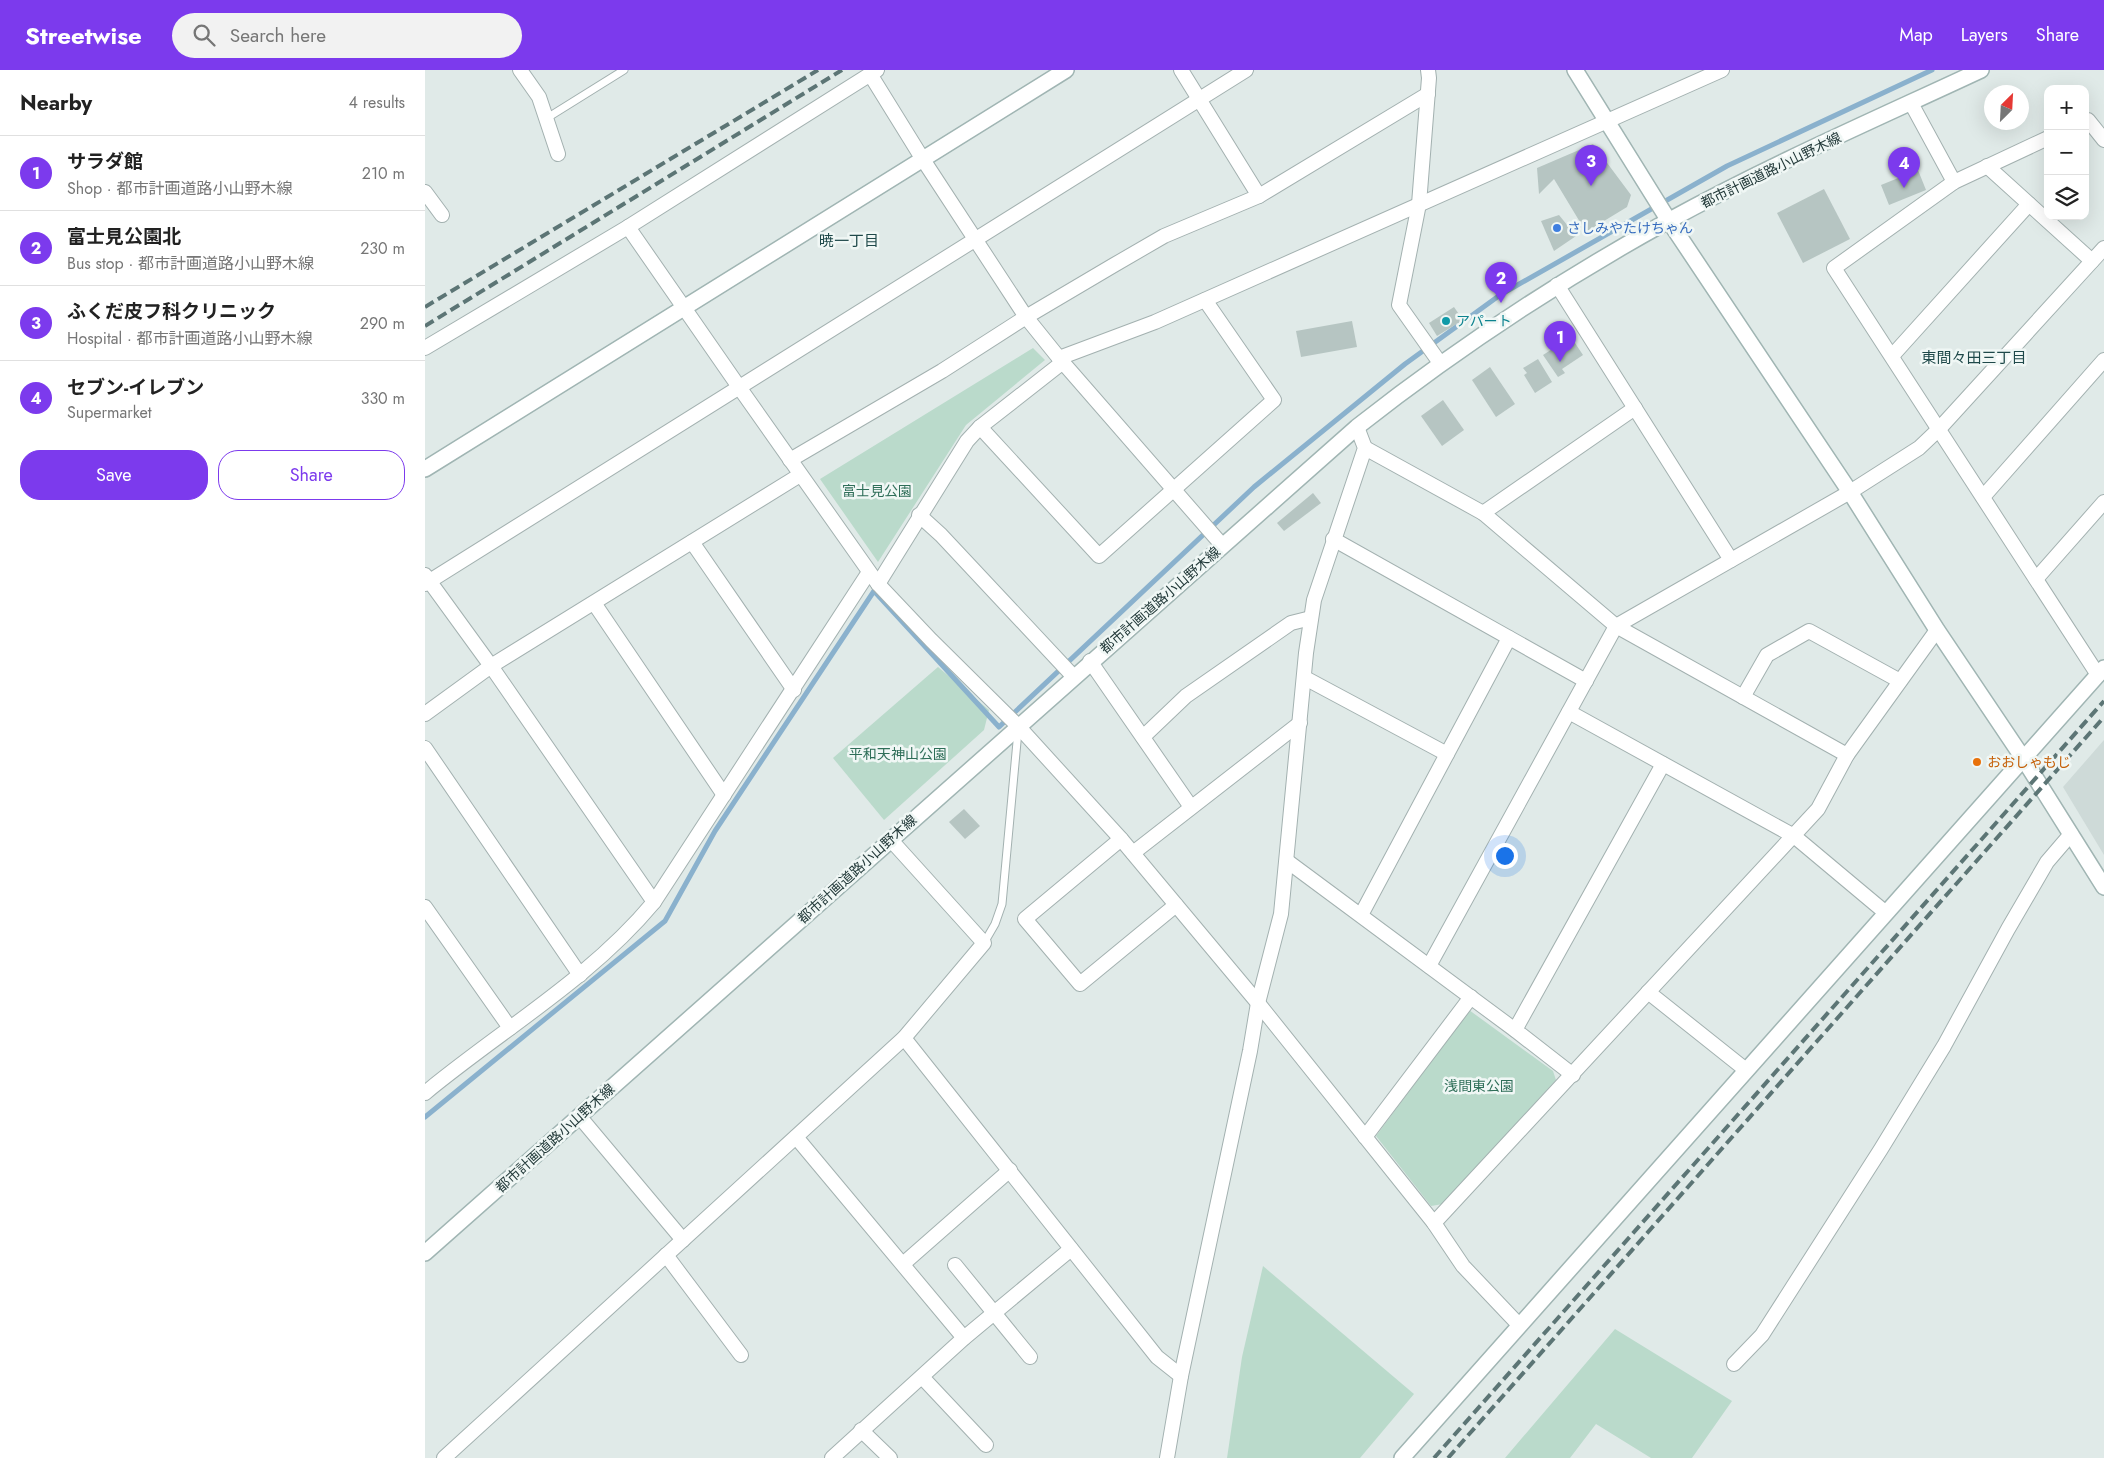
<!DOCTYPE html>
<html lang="en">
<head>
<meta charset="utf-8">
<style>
	body { margin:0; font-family:Jost,"Noto Sans JP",sans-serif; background:#f2f2f2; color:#222 }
	.controls { position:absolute; right:15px; top:15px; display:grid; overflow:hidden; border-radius:10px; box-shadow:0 5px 20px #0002 }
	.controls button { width:45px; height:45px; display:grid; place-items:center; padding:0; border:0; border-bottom:1px solid #e0e0e0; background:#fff; color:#222; font:25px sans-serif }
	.compass { position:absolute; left:1559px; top:15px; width:45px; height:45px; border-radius:50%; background:#fff; box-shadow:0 5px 20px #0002; rotate:24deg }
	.you { position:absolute; left:1079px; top:785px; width:18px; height:18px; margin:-12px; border:4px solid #fff; border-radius:50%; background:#1a73e8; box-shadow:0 0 0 8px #1a73e833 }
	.badge { display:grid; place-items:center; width:32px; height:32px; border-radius:50%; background:#7c3aed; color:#fff; font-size:16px; font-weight:700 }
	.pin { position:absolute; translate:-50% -41px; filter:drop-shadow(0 1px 2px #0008) }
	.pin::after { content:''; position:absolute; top:26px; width:18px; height:15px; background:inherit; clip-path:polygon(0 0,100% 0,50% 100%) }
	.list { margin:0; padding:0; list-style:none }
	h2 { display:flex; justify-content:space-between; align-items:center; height:65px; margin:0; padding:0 20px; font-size:21px }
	h2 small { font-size:16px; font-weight:400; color:#767676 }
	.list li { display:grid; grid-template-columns:32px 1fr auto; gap:15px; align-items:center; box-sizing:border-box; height:75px; padding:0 20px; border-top:1px solid #e0e0e0 }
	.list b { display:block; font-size:19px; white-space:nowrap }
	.list p { margin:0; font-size:16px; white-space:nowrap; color:#767676 }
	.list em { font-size:16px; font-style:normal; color:#767676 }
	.actions { display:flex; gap:10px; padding:15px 20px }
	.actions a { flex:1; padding:11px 0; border:1px solid #7c3aed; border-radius:20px; text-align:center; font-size:18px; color:#7c3aed }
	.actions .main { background:#7c3aed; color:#fff }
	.icon { flex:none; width:28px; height:28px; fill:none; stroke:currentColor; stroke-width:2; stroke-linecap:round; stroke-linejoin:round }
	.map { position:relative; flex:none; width:1679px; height:1388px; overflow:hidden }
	header { display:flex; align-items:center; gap:30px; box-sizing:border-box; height:70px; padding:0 25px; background:#7c3aed; color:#fff }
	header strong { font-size:24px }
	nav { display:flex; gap:28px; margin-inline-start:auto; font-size:18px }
	.search { width:350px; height:45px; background:#f2f2f2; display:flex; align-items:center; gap:12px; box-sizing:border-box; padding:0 18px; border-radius:28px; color:#767676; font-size:19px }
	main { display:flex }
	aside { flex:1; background:#fff }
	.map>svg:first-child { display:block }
</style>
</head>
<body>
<header>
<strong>Streetwise</strong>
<div class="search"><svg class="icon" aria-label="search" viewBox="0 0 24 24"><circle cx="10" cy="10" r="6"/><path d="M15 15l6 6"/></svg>Search here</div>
<nav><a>Map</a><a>Layers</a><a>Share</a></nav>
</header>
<main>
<aside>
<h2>Nearby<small>4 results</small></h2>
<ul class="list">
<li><span class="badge">1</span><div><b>サラダ館</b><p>Shop · 都市計画道路小山野木線</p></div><em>210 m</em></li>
<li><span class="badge">2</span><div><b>富士見公園北</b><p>Bus stop · 都市計画道路小山野木線</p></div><em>230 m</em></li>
<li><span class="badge">3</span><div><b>ふくだ皮フ科クリニック</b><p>Hospital · 都市計画道路小山野木線</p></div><em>290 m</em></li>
<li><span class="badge">4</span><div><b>セブン-イレブン</b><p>Supermarket</p></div><em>330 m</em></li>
</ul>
<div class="actions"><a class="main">Save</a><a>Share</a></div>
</aside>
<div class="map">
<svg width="1679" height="1388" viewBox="0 0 1679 1388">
	<rect width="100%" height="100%" fill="#e0eae8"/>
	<!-- built -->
	<path fill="#cedad8" d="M1679 670V785L1638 717Z"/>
	<!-- green -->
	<g fill="#badacb">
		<path d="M608 278 620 290 541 355 453 492 395 409Z"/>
		<path d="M513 597 564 640 559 660 459 750 408 688Z"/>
		<path d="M1044 940 1128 1001 1131 1010 1018 1134 1006 1136 951 1066Z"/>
		<path d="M838 1196 989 1324 935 1388H802L817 1287Z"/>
		<path d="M1190 1259 1307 1331 1267 1388H1226L1171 1354 1145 1388H1080Z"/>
	</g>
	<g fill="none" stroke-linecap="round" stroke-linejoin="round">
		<!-- stream -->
		<path stroke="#8ab1cd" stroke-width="5" d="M0 1047 240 851 290 761 449 521 574 657 829 417 980 294 1075 225 1302 96 1507 0"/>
	</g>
	<!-- building -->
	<g fill="#b6c5c2">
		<path d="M1168 74 1206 125 1202 137 1161 162 1129 109 1114 124 1112 98Z"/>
		<path d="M1493 100 1501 120 1464 135 1456 115Z"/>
		<path d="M1399 119 1425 169 1378 193 1352 143Z"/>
		<path d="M1134 145 1151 166 1129 181 1116 151Z"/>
		<path d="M1029 237 1038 250 1012 266 1004 253Z"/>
		<path d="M927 251 932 277 876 287 871 261Z"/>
		<path d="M1146 267 1158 285 1137 299 1140 303 1133 307 1118 285Z"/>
		<path d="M1113 289 1127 312 1110 323 1099 305 1102 303 1098 298Z"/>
		<path d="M1065 297 1090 334 1071 347 1047 310Z"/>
		<path d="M1018 330 1039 360 1017 376 996 346Z"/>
		<path d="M888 423 896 433 859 461 852 453Z"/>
		<path d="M539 739 555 756 540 769 524 752Z"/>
	</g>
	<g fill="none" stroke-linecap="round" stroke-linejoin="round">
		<defs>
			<g id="lane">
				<path d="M122 48 199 0"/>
				<path d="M559 873 570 854 577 834 593 661"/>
			</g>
			<g id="street">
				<path d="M95 0 114 27 133 84"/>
				<path d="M756 0 834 126"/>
				<path d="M1003 0 1004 8 994 134 974 235 1015 293"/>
				<path d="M445 4 497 88 601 247 634 288 797 475"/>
				<path d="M1486 33 1529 112"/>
				<path d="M1660 51 1663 50 1679 70"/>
				<path d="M1623 68 1529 112 1409 198 1673 605"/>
				<path d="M1562 96 1667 191"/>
				<path d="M0 122 17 145"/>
				<path d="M203 157 314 317 453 514 506 570 593 656 696 769 833 933 1009 1153 1038 1196 1094 1255"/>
				<path d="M1132 215 1306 490"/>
				<path d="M0 278 203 157 452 0"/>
				<path d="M1467 286 1604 134"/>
				<path d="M634 288 730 252 1297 0"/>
				<path d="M555 357 674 486 849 330 780 230"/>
				<path d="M940 378 1058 443 1191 556 1422 685"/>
				<path d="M365 390 517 301 601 247 689 195 739 166 834 126 1003 24"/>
				<path d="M1558 427 1679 290"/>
				<path d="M1058 443 1210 338"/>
				<path d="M494 445 516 465 648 606"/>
				<path d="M908 469 1161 611"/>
				<path d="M267 472 369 620"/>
				<path d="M0 505 66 596 229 832"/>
				<path d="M1611 509 1679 432"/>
				<path d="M0 514 821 0"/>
				<path d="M453 514 542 371 555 357 638 292"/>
				<path d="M169 533 299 725"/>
				<path d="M665 591 766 737"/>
				<path d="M880 608 1022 684"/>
				<path d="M1318 627 1342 585 1384 561 1475 611"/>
				<path d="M1144 642 1369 766 1461 843"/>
				<path d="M0 644 66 596 375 405"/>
				<path d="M718 667 761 626 866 553 886 548"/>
				<path d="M0 678 155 905"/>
				<path d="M696 769 600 849 655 914 751 835"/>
				<path d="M708 783 875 653"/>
				<path d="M862 791 1090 960 1148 1005"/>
				<path d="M0 837 85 958"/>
				<path d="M936 845 1084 568"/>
				<path d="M1004 896 1191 556 1425 422 1494 378 1514 359 1679 178"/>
				<path d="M1223 922 1321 1000"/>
				<path d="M1090 960 1238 694"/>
				<path d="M479 968 732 1287 756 1306"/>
				<path d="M0 1023C76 960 165 909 229 832L444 502"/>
				<path d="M154 1046 258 1170"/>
				<path d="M371 1067 539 1268"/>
				<path d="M940 1067 1046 927"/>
				<path d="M1009 1153 1393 739 1422 685 1512 560"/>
				<path d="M241 1185 316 1285"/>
				<path d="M478 1194 585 1100"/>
				<path d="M530 1195 605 1287"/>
				<path d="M1309 1294 1337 1265 1456 1079 1519 976 1583 859 1622 792 1646 764"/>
				<path d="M497 1307 561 1375"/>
				<path d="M436 1360 465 1388"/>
				<path d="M19 1388 479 968 559 873 465 769"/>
				<path d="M407 1388 539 1268 646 1179"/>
				<path d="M742 1388 756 1306 825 981 833 933 856 844 881 583 889 530 940 378 932 357"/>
			</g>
			<g id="secondary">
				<path d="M1150 0 1244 151 1425 422 1512 560 1598 688 1679 817"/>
				<path d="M0 399 641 0"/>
				<path d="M0 1183 932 357C1030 280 1134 211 1243 151 1345 95 1451 49 1556 0"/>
				<path d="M977 1388 1679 598"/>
			</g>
		</defs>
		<!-- lane casing -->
		<use href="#lane" stroke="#a3b1b0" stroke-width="9"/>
		<!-- street casing -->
		<use href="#street" stroke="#a3b1b0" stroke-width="16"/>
		<!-- secondary casing -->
		<use href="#secondary" stroke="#a0b5b3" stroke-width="18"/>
		<!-- lane -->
		<use href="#lane" stroke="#fff" stroke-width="7"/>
		<!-- street -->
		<use href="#street" stroke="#fff" stroke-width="14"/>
		<!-- secondary -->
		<use href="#secondary" stroke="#fff" stroke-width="15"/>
		<!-- rail -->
		<g stroke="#5c7575" stroke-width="4" stroke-dasharray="10 5" stroke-linecap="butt">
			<path d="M0 237 393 0"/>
			<path d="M0 256 417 0"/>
			<path d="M1009 1388 1679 631"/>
			<path d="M1023 1388 1679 647"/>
		</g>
	</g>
	<!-- markers -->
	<circle fill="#3f7fe0" stroke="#f0f7f5" stroke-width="2" cx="1132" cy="158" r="5"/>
	<circle fill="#0f9aa8" stroke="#f0f7f5" stroke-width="2" cx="1021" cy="251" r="5"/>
	<circle fill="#e8710a" stroke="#f0f7f5" stroke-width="2" cx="1552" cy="692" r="5"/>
	<g text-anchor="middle" stroke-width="5" stroke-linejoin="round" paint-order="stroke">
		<!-- street labels -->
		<g font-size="14" fill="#223939" stroke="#f0f7f5">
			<text transform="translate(1346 100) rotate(-26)" y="5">都市計画道路小山野木線</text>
			<text transform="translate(735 530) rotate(-41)" y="5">都市計画道路小山野木線</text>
			<text transform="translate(432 799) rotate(-42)" y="5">都市計画道路小山野木線</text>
			<text transform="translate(130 1068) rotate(-42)" y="5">都市計画道路小山野木線</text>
		</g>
		<!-- shop labels -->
		<g font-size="14" fill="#366cbe" stroke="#f0f7f5" text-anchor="start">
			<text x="1142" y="163">さしみやたけちゃん</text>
		</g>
		<!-- culture labels -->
		<g font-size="14" fill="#0d838f" stroke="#f0f7f5" text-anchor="start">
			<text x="1031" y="256">アパート</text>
		</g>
		<!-- park labels -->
		<g font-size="14" fill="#2e6e58" stroke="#f0f7f5">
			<text x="452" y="426">富士見公園</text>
			<text x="473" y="689">平和天神山公園</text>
			<text x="1054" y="1021">浅間東公園</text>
		</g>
		<!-- food labels -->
		<g font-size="14" fill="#c56008" stroke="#f0f7f5" text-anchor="start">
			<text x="1562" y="697">おおしゃもじ</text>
		</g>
		<!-- neighbourhood labels -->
		<g font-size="15" fill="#1f494a" stroke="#f0f7f5">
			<text x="424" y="176">暁一丁目</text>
			<text x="1549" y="293">東間々田三丁目</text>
		</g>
	</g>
</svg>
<div class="controls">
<button>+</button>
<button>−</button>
<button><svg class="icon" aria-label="layers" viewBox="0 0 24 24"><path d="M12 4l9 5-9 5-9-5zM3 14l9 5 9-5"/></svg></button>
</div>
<svg class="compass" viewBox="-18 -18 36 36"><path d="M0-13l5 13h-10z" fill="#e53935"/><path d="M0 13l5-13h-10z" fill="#767676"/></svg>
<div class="you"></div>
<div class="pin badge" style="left:1135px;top:292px">1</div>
<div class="pin badge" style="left:1076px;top:233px">2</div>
<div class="pin badge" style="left:1166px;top:116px">3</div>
<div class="pin badge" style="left:1479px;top:118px">4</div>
</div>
</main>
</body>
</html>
